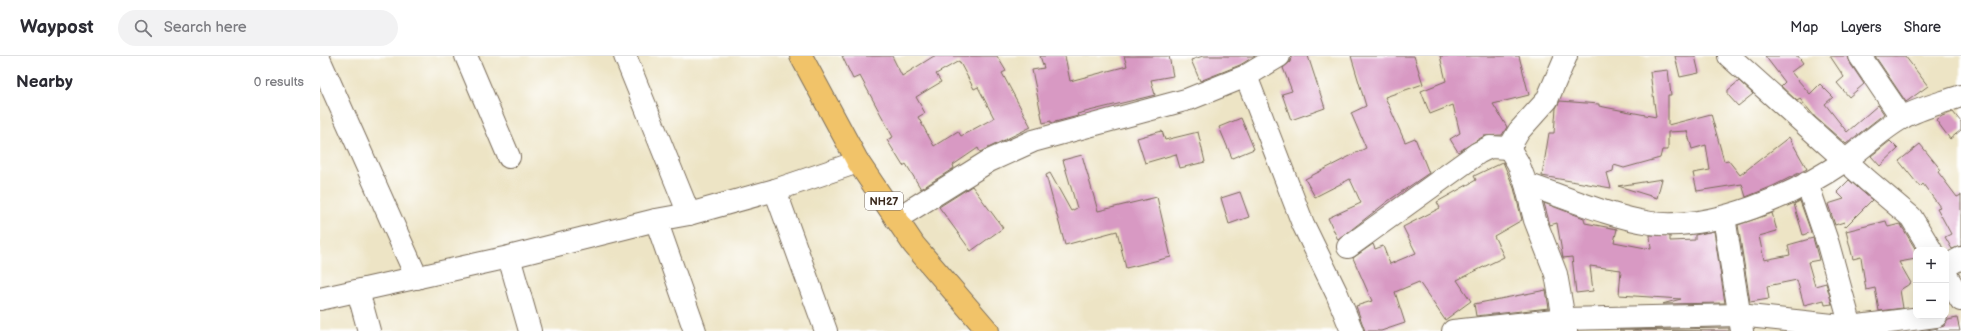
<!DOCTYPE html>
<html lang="en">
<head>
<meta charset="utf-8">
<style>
	body { margin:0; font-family:"Balsamiq Sans",sans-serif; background:#f2f2f3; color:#2b2b33 }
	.controls { position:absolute; right:12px; bottom:12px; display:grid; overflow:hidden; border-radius:8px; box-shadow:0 4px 16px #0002 }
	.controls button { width:36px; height:36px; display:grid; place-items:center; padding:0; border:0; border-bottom:1px solid #e1e1e2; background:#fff; color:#2b2b33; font:20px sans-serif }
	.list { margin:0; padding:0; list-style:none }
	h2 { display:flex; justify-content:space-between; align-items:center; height:52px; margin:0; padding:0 16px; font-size:17px }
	h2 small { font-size:13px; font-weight:400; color:#7c7c81 }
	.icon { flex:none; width:22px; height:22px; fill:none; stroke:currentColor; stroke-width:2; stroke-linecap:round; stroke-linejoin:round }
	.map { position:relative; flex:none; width:1641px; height:275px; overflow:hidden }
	header { display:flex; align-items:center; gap:24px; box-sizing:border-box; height:56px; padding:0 20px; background:#fff; border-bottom:1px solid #e1e1e2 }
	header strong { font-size:19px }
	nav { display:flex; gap:22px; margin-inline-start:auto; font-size:14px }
	.search { width:280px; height:36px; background:#f2f2f3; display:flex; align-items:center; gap:10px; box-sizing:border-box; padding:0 14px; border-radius:22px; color:#7c7c81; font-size:15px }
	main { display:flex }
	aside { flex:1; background:#fff }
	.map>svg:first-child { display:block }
</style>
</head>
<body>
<header>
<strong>Waypost</strong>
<div class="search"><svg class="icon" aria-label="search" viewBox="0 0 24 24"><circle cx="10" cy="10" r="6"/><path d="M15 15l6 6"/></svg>Search here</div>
<nav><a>Map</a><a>Layers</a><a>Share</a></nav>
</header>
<main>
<aside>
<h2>Nearby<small>0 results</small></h2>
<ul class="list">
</ul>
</aside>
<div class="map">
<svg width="1641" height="275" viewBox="0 0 1641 275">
	<rect width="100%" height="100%" fill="#fff"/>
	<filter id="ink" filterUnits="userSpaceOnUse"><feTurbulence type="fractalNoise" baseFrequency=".025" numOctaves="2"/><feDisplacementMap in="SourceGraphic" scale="8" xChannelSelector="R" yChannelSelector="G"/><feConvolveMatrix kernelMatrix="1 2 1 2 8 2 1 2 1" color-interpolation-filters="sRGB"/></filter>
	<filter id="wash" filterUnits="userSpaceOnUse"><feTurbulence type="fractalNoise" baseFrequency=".012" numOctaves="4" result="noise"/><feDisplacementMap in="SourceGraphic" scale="16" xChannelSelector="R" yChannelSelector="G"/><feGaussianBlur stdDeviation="0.9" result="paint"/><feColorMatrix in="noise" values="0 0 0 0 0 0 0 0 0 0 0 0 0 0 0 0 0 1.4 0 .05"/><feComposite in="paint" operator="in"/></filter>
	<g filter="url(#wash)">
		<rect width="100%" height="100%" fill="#ede4c5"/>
		<g id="blocks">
			<!-- building -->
			<g fill="#d899c3" fill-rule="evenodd">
				<path d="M522 0H572L582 20 614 0H677L686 15 682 17 711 71 660 96 658 92 633 109 634 112 601 133 586 108 583 110 567 84 573 81 540 20 533 23ZM639 5 654 33 658 31 674 62 641 80 638 75 614 90 598 61 605 57 596 41 621 26 616 18Z"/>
				<path d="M720 0H745L750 25 807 10 804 0H849L853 20 831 24 835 39 757 58 758 60 731 67V65L723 67 712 14 724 12Z"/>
				<path d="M883 0H935L920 9 880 25 871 4Z"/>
				<path d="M975 0H988L1005 52 971 64 962 38 972 35 963 12 970 6 971 1Z"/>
				<path d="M1031 0H1094L1103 28 1065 41 1085 86 1095 82 1109 117 1068 145 1018 184 1008 162 1041 147 1030 123 995 141 985 123 1046 92 1031 57 1046 50Z"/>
				<path d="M1120 0H1199L1209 39 1173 48 1187 71 1182 79 1164 80 1138 96 1130 83 1140 77 1133 49 1110 58 1101 35 1126 25Z"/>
				<path d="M1355 0H1375L1379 17 1360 21Z"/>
				<path d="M1445 0H1478L1483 7 1471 16 1490 38 1500 28 1513 41 1505 48 1527 76 1558 49 1564 58 1526 88 1495 61 1480 43 1477 45 1461 30 1465 26Z"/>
				<path d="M1510 0H1528L1530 7 1544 28 1529 41 1517 27 1524 21Z"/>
				<path d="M1555 0H1585L1608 30 1586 46Z"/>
				<path d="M1348 14 1351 39H1348V69L1391 58 1404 105 1408 104 1420 119 1469 81 1487 113 1453 130 1426 141 1422 128 1377 135 1373 117 1390 114 1386 89 1372 93 1367 75 1348 76V94H1342L1340 102 1304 112 1294 109 1293 115 1287 117 1291 132 1222 120 1229 77H1234L1236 52 1240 45 1279 48V50L1336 61 1330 16Z"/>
				<path d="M1419 25 1433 38 1418 50 1408 39V34Z"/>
				<path d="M1633 56 1641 66V74L1630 83 1616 64 1622 60Z"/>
				<path d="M921 62 934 93 912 102 899 71Z"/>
				<path d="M842 75 845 84 878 76 885 106 860 112 856 98 825 107 817 82Z"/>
				<path d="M1570 85 1578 93 1560 110 1551 100Z"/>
				<path d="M1600 88 1621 114 1618 116 1637 141 1641 139V190L1632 193 1625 181 1631 178 1617 152 1620 151 1603 128 1600 131 1579 105Z"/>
				<path d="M762 99 778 155 837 141 851 201 806 212 797 175 745 189 726 119 730 117 751 155 757 152 743 104Z"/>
				<path d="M1183 106 1194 132 1202 164 1174 180 1184 201 1137 224 1151 245 1125 264 1099 226 1075 236 1085 267 1061 275H1045L1036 250 1052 245 1033 202 1053 188 1055 193 1063 190 1070 208 1096 197 1083 171 1120 152 1117 146 1156 124 1154 120Z"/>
				<path d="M1342 123 1337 142 1298 130Z"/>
				<path d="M1529 124 1552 144 1525 171 1524 166 1515 169 1508 148 1524 143 1517 136Z"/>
				<path d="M652 130 683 172 651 195 619 151Z"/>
				<path d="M920 136 929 161 909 168 901 142Z"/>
				<path d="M1480 145 1491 176 1483 179 1474 148Z"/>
				<path d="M1224 147 1264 162 1265 167 1297 173 1294 186 1331 193 1330 179 1350 180V185L1375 184V179L1394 175 1405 247 1342 248 1361 243 1299 239 1301 214 1270 210 1273 235 1256 237 1252 201 1243 202 1237 167 1230 169Z"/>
				<path d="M1452 157 1457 175 1439 180 1444 204 1470 199 1468 189 1493 182 1499 204 1488 206 1495 230 1506 227 1512 248 1505 249 1504 244 1484 249 1477 224 1447 230 1449 243 1430 246 1418 169Z"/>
				<path d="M1566 165 1568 171 1580 168 1581 169 1596 194V203L1579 206 1591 227 1580 234 1583 252 1559 255 1555 232 1546 234 1541 201 1533 203 1526 175Z"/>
				<path d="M1226 234 1229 252 1156 260 1154 248Z"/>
				<path d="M1637 262 1640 275H1601L1618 272 1624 270 1628 264Z"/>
				<path d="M1409 272V275L1299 274Z"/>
			</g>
		</g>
	</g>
	<g filter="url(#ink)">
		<use href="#blocks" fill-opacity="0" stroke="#796b58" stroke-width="1"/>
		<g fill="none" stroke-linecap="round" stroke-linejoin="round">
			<defs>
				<g id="minor">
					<path d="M146 0 189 101"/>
					<path d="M305 0 369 158"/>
					<path d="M1409 0 1547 124 1591 161 1611 194"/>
					<path d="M1540 0 1582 62"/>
					<path d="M0 5 97 222"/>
					<path d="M926 20 983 168 1017 238 1032 275"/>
					<path d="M1189 92 1198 107 1206 128 1215 164 1236 218 1246 275"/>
					<path d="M1189 92 1199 75 1227 44 1246 0"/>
					<path d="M1487 127 1508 188 1531 271"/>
					<path d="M1206 128C1245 141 1291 161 1331 167 1393 175 1475 139 1526 104 1544 91 1562 73 1582 62 1599 52 1622 47 1641 40"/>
					<path d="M455 134 506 275"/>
					<path d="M1404 161 1422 275"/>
					<path d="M576 163 669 105 713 85 869 43 926 20 959 0"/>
					<path d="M336 164 375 275"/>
					<path d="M1028 191 1158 97 1170 91 1189 92"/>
					<path d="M189 201 210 275"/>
					<path d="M1626 210 1641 202"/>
					<path d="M1626 219 1641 244"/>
					<path d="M38 235 49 275"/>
					<path d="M0 243 189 201 336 164 369 158 455 134 538 106"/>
					<path d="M1133 275 1244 263 1419 259 1531 271 1616 260"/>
				</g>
				<path id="highway" d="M481 0 538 106 594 189 668 275"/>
			</defs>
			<!-- minor casing -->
			<use href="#minor" stroke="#796b58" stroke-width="24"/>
			<!-- highway casing -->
			<use href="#highway" stroke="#796b58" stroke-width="24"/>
			<!-- minor -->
			<use href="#minor" stroke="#fff" stroke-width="22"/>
			<!-- highway -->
			<use href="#highway" stroke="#f1c369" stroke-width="22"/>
		</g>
	</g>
	<g text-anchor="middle" stroke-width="4" stroke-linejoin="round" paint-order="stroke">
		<!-- shield labels -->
		<rect fill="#fff" stroke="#766a62" stroke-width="1" x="545" y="136" width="38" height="18" rx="3"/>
		<g font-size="11" font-weight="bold" fill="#3b2a1e">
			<text x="564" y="149">NH27</text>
		</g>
	</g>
</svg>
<div class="controls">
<button>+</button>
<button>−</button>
</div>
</div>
</main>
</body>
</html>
